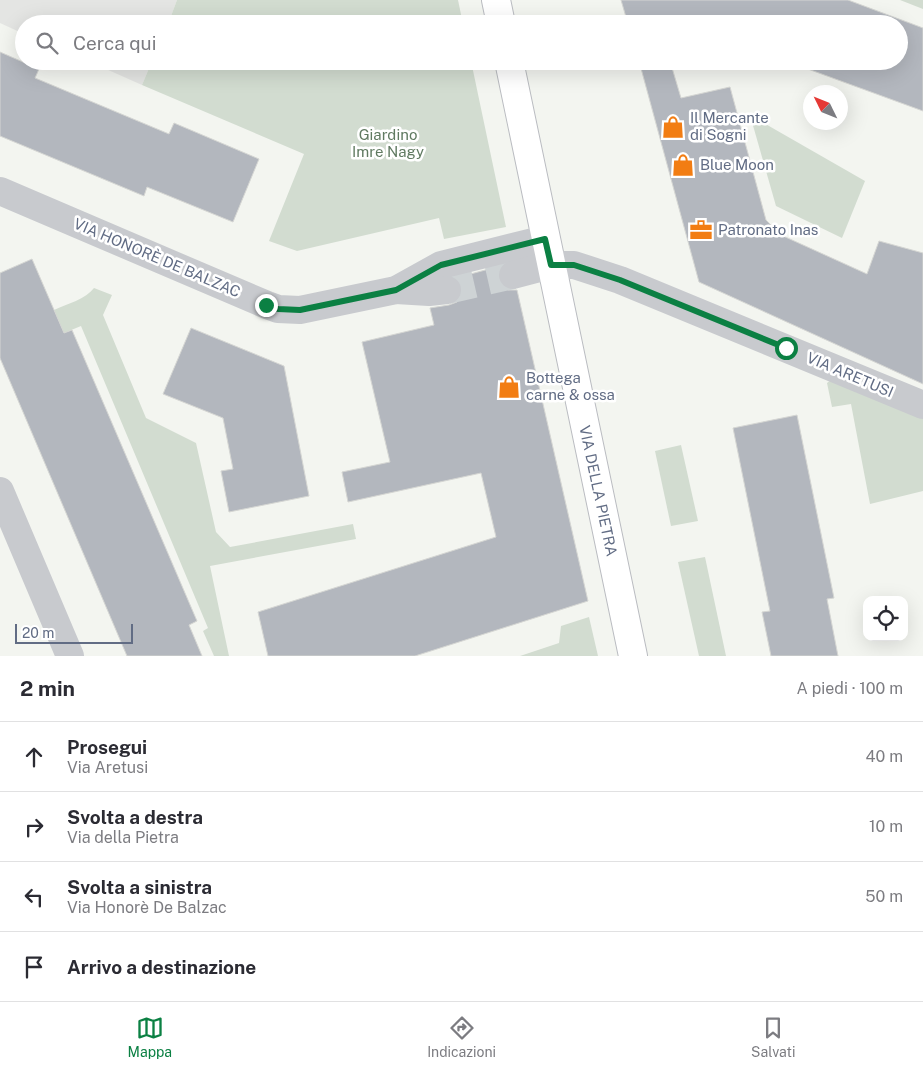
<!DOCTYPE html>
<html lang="it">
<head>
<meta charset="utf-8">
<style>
	body { margin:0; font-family:"Public Sans",sans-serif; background:#f2f2f3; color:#2b2b33 }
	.controls { position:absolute; right:15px; bottom:15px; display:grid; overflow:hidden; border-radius:10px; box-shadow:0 5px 20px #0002 }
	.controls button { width:45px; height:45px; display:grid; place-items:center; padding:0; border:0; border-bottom:1px solid #e1e1e2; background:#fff; color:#2b2b33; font:25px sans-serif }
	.compass { position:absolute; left:803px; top:85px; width:45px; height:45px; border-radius:50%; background:#fff; box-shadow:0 5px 20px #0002; rotate:313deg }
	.scale { position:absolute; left:15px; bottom:12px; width:118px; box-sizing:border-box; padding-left:5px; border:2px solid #616c84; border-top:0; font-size:14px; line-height:18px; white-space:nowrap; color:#616c84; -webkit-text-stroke:4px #fff; paint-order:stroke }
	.stop { position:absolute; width:15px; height:15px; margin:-11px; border:4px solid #0b8043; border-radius:50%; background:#fff }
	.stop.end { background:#0b8043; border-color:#fff; box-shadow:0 1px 5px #0008 }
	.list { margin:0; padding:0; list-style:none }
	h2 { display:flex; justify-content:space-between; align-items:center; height:65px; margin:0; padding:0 20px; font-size:21px }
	h2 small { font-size:16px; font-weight:400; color:#7c7c81 }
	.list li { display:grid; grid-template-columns:32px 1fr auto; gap:15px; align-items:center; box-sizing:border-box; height:70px; padding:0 20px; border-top:1px solid #e1e1e2 }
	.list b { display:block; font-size:19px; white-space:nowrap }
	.list p { margin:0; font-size:16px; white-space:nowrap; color:#7c7c81 }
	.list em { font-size:16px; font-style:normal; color:#7c7c81 }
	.icon { flex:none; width:28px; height:28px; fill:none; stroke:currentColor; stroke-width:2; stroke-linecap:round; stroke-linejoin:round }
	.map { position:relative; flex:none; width:923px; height:656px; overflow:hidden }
	.search { position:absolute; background:#fff; box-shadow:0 5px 20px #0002; left:15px; right:15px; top:15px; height:55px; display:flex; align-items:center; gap:12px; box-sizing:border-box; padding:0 18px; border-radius:28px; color:#7c7c81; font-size:19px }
	.sheet { height:345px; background:#fff }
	nav { display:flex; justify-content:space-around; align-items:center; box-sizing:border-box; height:70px; border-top:1px solid #e1e1e2; background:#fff; font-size:14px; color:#7c7c81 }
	nav a { display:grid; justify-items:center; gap:2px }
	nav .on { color:#0b8043 }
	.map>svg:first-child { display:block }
</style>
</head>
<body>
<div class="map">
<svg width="923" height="656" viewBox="0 0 923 656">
	<rect width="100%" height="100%" fill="#f3f5f0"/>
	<!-- built -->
	<g fill="#e4e5e3">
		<path d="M0 0H177L168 24H24V34L0 23Z"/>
		<path d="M88 61H152L142 85Z"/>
	</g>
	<!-- green -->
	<g fill="#d2dcd0">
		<path d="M177 0H458L463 24H168Z"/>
		<path d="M900 0H923V9Z"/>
		<path d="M152 61H471L506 227 444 239 439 218 297 251 269 241 304 154 142 85Z"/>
		<path d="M750 115 865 181 842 238 776 206Z"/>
		<path d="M94 288 112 295 103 315 146 418 196 443 216 532 230 547 353 524 356 539 210 566 229 656H214L203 631 208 628 81 326 64 333 54 310C67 304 86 299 94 288Z"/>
		<path d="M831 380 923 418V491L870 504 851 404 832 407 827 383Z"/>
		<path d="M681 445 698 521 671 526 655 451Z"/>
		<path d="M705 557 726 656H699L678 562Z"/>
		<path d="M589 617 598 656H520L559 643 561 626Z"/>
	</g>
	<!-- building -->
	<g fill="#b3b7be" stroke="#d5d6d3">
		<path d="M621 0H848L923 28V111L786 61H899V24H680L657 16 659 24H628Z"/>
		<path d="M0 52 39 69 35 78 169 134 174 123 259 159 233 222 147 187 144 196 0 136Z"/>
		<path d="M639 61H670L681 98 730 87 766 220 781 235 867 274 879 241 923 253V384L699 282Z"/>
		<path d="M32 259 64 333 72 330 197 621 189 625 202 656H127L0 358V273Z"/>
		<path d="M500 266 498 271V278L502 286 508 290H517L588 601 415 656H268L258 612 496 537 481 473 348 502 342 472 390 462 362 342 434 325 430 308 449 305 457 302 461 297 462 288 460 281 456 278Z"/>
		<path d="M191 328 284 366 309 496 229 512 221 471 233 469 223 418 163 394Z"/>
		<path d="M797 415 834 598 827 599 838 656H771L762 612 770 611 733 428Z"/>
	</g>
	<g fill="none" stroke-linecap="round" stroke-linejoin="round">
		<!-- minor-tunnel -->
		<path stroke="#ced3d5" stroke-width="28" stroke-dasharray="28 14" stroke-linecap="butt" d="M447 290 513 275"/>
		<defs>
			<g id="major">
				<path d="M496 0 501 24"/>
				<path d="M509 61 633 656"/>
			</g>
		</defs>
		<!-- major casing -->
		<use href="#major" stroke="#babcc1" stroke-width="30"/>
		<!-- minor -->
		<g stroke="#c8cace" stroke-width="28">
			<path d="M0 191 267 305 278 309 300 310 396 290 441 265 545 239"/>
			<path d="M513 275 551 265H574L620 280 923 405"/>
			<path d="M396 290 429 292 447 290"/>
			<path d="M0 491 70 656"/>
		</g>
		<!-- major -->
		<use href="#major" stroke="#fff" stroke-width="28"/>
	</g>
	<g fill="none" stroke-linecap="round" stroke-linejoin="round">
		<!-- route -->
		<path stroke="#0b8043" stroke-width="6" d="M266 305 278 309 300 310 396 290 441 265 545 239 551 265H574L620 280 786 348"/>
	</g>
	<!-- icons -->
	<defs>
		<symbol id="shop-bare" viewBox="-9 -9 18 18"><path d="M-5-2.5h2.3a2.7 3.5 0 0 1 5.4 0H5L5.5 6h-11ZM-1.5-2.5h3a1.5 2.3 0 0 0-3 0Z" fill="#f27d13" stroke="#fff" stroke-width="2.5" paint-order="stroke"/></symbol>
		<symbol id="office-bare" viewBox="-9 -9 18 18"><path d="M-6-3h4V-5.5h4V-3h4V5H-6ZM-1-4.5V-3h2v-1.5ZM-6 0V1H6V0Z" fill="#f27d13" stroke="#fff" stroke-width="2.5" paint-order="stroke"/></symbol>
	</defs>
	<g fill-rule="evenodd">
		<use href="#shop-bare" x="657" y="111" width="32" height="32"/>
		<use href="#shop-bare" x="667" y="149" width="32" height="32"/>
		<use href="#office-bare" x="685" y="214" width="32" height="32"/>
		<use href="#shop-bare" x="493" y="371" width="32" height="32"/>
	</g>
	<g text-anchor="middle" stroke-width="5" stroke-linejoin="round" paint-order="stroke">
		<!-- poi labels -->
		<g font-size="15" fill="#616c84" stroke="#fff" text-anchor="start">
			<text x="690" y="123">Il Mercante<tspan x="690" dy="17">di Sogni</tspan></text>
			<text x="700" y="170">Blue Moon</text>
			<text x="718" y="235">Patronato Inas</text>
			<text x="526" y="383">Bottega<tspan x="526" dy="17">carne &amp; ossa</tspan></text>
		</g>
		<!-- park labels -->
		<g font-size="15" fill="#607a61" stroke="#fff">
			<text x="388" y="140">Giardino<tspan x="388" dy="17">Imre Nagy</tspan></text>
		</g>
		<!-- street labels -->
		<g font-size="15" fill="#616c84" stroke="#fff">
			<text transform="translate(157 258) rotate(23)" y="5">VIA HONORÈ DE BALZAC</text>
			<text transform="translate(850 375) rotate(23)" y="5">VIA ARETUSI</text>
			<text transform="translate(598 491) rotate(78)" y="5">VIA DELLA PIETRA</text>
		</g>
	</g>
</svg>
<div class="controls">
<button><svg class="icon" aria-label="locate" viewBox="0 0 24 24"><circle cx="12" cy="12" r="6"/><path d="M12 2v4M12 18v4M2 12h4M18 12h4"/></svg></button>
</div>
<svg class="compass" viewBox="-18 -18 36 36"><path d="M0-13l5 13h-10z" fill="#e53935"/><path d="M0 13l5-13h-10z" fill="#7c7c81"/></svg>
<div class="scale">20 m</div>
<div class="stop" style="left:786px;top:348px"></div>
<div class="stop end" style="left:266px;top:305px"></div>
<div class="search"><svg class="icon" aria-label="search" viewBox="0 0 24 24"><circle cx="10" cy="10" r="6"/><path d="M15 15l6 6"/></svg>Cerca qui</div>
</div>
<section class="sheet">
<h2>2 min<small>A piedi · 100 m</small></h2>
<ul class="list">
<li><svg class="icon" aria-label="ahead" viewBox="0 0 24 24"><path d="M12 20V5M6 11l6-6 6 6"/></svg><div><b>Prosegui</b><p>Via Aretusi</p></div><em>40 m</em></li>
<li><svg class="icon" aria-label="right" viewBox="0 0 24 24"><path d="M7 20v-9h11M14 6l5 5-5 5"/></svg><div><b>Svolta a destra</b><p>Via della Pietra</p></div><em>10 m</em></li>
<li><svg class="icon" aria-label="left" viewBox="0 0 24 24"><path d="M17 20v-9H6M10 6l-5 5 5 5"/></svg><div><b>Svolta a sinistra</b><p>Via Honorè De Balzac</p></div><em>50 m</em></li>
<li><svg class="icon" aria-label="arrive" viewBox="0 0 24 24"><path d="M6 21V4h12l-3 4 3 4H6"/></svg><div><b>Arrivo a destinazione</b></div></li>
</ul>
</section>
<nav>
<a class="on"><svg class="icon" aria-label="map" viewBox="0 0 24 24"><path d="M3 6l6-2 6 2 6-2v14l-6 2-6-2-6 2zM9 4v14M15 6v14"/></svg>Mappa</a>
<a><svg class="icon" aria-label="directions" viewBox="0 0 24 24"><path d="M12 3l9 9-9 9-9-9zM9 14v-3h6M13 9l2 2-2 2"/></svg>Indicazioni</a>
<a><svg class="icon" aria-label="saved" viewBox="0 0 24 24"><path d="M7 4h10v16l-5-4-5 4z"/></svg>Salvati</a>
</nav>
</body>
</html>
